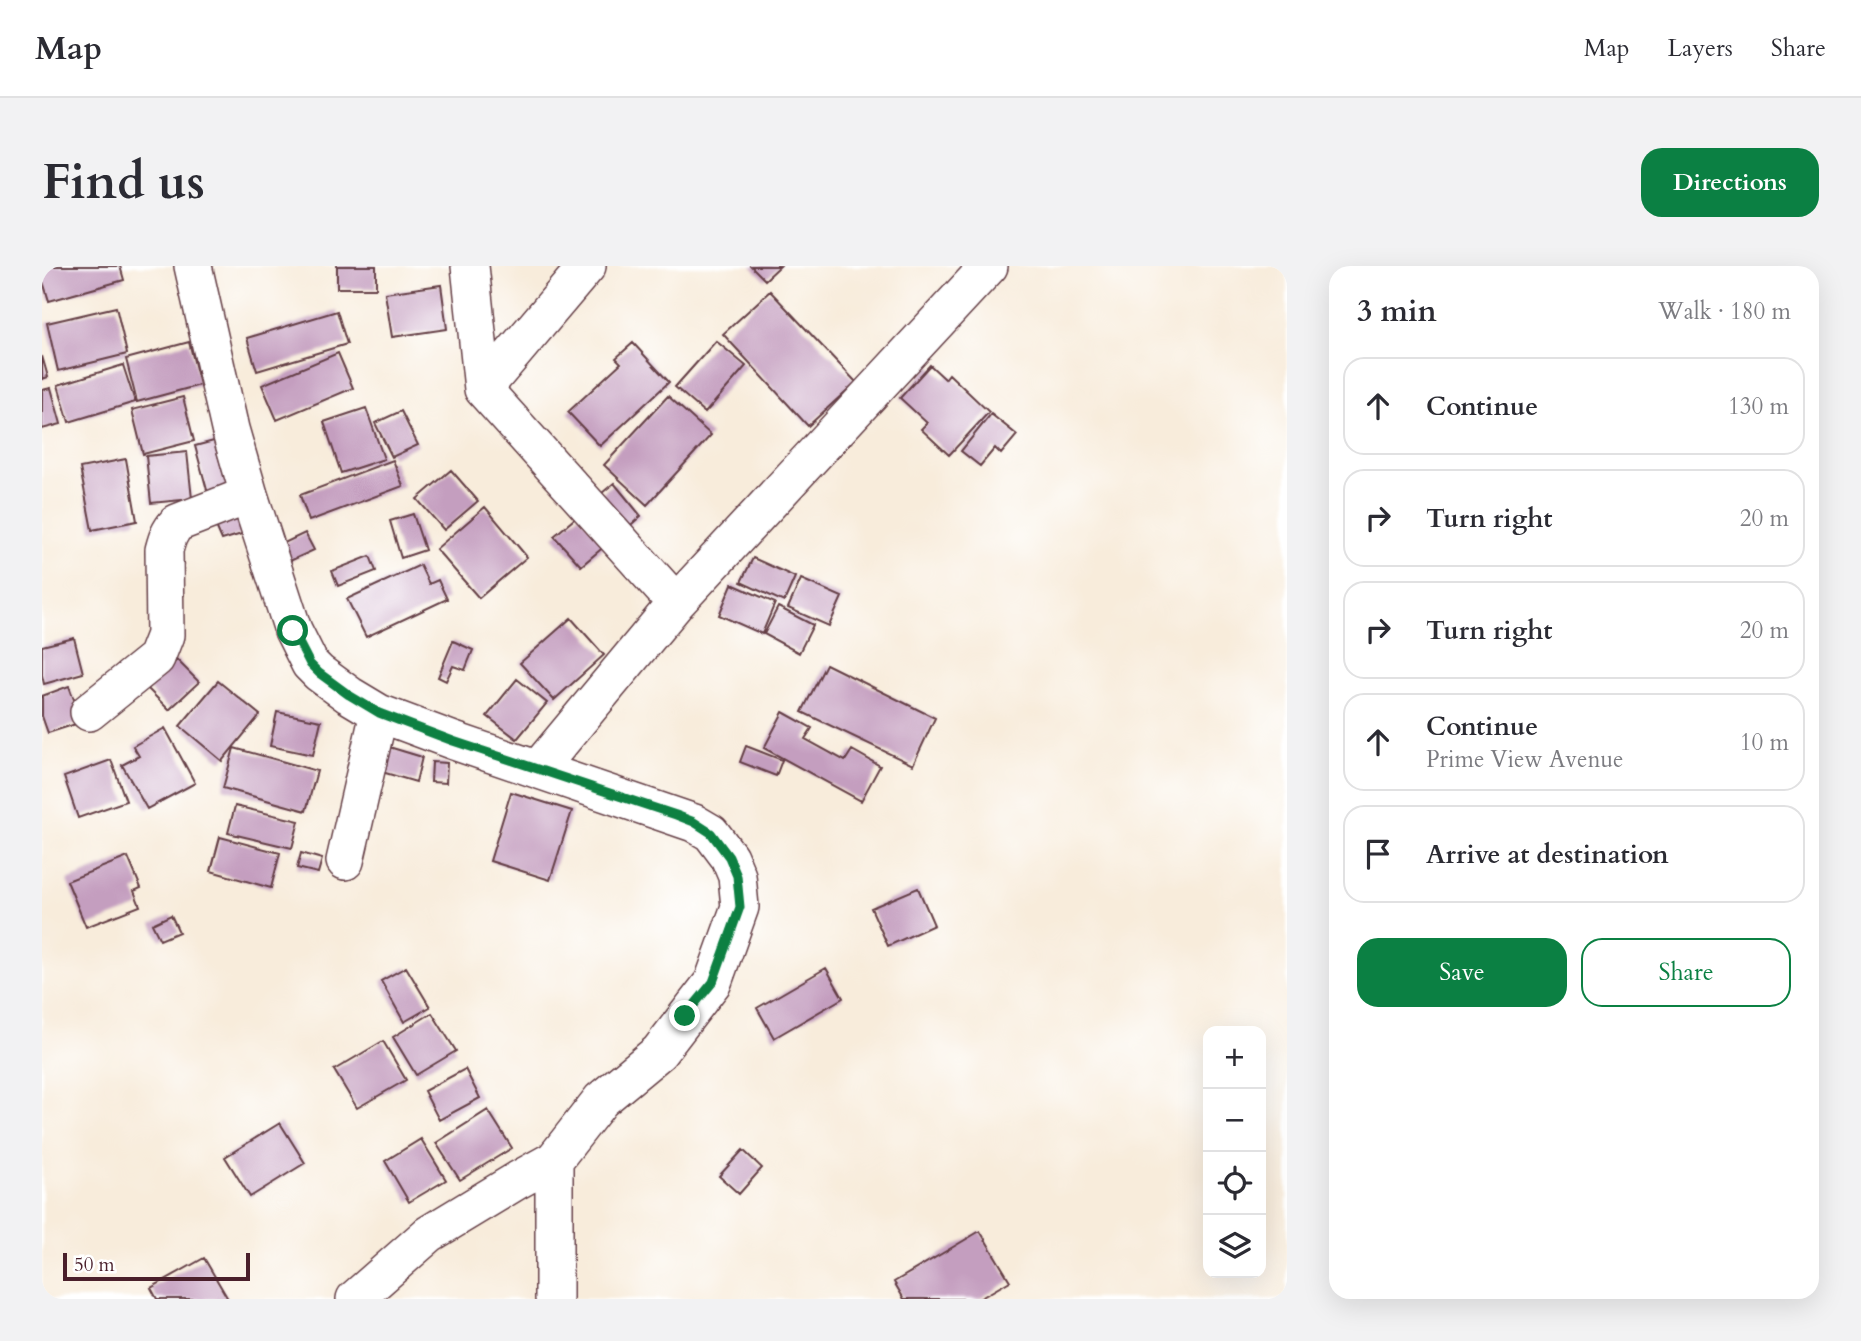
<!DOCTYPE html>
<meta charset="utf-8">
<style>
:root{--surface:#fff;--page:#f2f2f3;--text:#2b2b33;--muted:#7c7c81;--line:#e1e1e2;--accent:#0b8043}
body{margin:0;font-family:Cardo,serif;background:var(--page);color:var(--text)}
.controls{position:absolute;right:21px;bottom:21px;display:grid;overflow:hidden;border-radius:14px;box-shadow:0 7px 28px #0002}
.controls button{width:63px;height:63px;display:grid;place-items:center;padding:0;border:0;border-bottom:2px solid var(--line);background:var(--surface);color:var(--text);font:35px sans-serif}
.scale{position:absolute;left:21px;bottom:18px;width:187px;box-sizing:border-box;padding-left:7px;border:4px solid #4a1f2b;border-top:0;font-size:19px;line-height:24px;white-space:nowrap;color:#4a1f2b;-webkit-text-stroke:5px #fff;paint-order:stroke}
.stop{position:absolute;width:21px;height:21px;margin:-16px;border:5px solid #0b8043;border-radius:50%;background:#fff}
.stop.end{background:#0b8043;border-color:#fff;box-shadow:0 2px 7px #0008}
.list{margin:0;padding:0;list-style:none}
h2{display:flex;justify-content:space-between;align-items:center;height:91px;margin:0;padding:0 28px;font-size:30px}
h2 small{font-size:23px;font-weight:400;color:var(--muted)}
.list li{display:grid;grid-template-columns:46px 1fr auto;gap:21px;align-items:center;box-sizing:border-box;height:98px;margin:0 14px 14px;padding:0 14px;border:2px solid var(--line);border-radius:21px}
.list b{display:block;font-size:26px;white-space:nowrap}
.list p{margin:0;font-size:23px;white-space:nowrap;color:var(--muted)}
.list em{font-size:23px;font-style:normal;color:var(--muted)}
.actions{display:flex;gap:14px;padding:21px 28px}
.actions a{flex:1;padding:16px 0;border:2px solid var(--accent);border-radius:21px;text-align:center;font-size:24px;color:var(--accent)}
.actions .main{background:var(--accent);color:#fff}
.icon{flex:none;width:38px;height:38px;fill:none;stroke:currentColor;stroke-width:2;stroke-linecap:round;stroke-linejoin:round}
.map{position:relative;flex:none;width:1245px;height:1033px;overflow:hidden;border-radius:21px}
header{display:flex;align-items:center;gap:42px;box-sizing:border-box;height:98px;padding:0 35px;background:var(--surface);border-bottom:2px solid var(--line)}
header strong{font-size:33px}
nav{display:flex;gap:38px;margin-inline-start:auto;font-size:24px}
.intro{display:flex;align-items:center;justify-content:space-between;box-sizing:border-box;height:168px;padding:0 42px}
h1{margin:0;font-size:49px}
.button{padding:18px 32px;border-radius:21px;background:var(--accent);color:#fff;font-size:24px;font-weight:700}
main{display:flex;gap:42px;padding:0 42px}
aside{flex:1;background:var(--surface);border-radius:21px;box-shadow:0 7px 28px #0002}
.map>svg:first-child{display:block}
.building{fill:#c49ebf}
.lines{fill:none;stroke-linecap:round;stroke-linejoin:round}
.minor-casing{stroke:#643e45;stroke-width:40}
.minor{stroke:#fff;stroke-width:37}
.route{stroke:#0b8043;stroke-width:9}
</style>
<header>
<strong>Map</strong>
<nav><a>Map</a><a>Layers</a><a>Share</a></nav>
</header>
<div class="intro"><h1>Find us</h1><a class="button">Directions</a></div>
<main>
<div class="map">
<svg width="1245" height="1033" viewBox="0 0 1245 1033">
<rect width="100%" height="100%" fill="#fff"/>
<filter id="ink" filterUnits="userSpaceOnUse"><feTurbulence type="fractalNoise" baseFrequency=".0143" numOctaves="2"/><feDisplacementMap in="SourceGraphic" scale="14" xChannelSelector="R" yChannelSelector="G"/><feConvolveMatrix kernelMatrix="1 2 1 2 8 2 1 2 1" color-interpolation-filters="sRGB"/></filter>
<filter id="wash" filterUnits="userSpaceOnUse"><feTurbulence type="fractalNoise" baseFrequency=".00686" numOctaves="4" result="noise"/><feDisplacementMap in="SourceGraphic" scale="28" xChannelSelector="R" yChannelSelector="G"/><feGaussianBlur stdDeviation="1.57" result="paint"/><feColorMatrix in="noise" values="0 0 0 0 0 0 0 0 0 0 0 0 0 0 0 0 0 1.4 0 .05"/><feComposite in="paint" operator="in"/></filter>
<g filter="url(#wash)">
<rect width="100%" height="100%" fill="#f8ecdb"/>
<g id="blocks">
<!-- building -->
<path class="building" d="M0,0H78L82,14L7,35L0,12Z
M295,0H334V22H295Z
M709,0H738L723,14Z
M399,19L405,63L350,71L343,27Z
M728,25L814,116L766,160L681,68Z
M74,41L85,88L16,105L5,57Z
M295,45L305,78L215,105L205,72Z
M674,75L704,100L663,147L633,121Z
M147,76L158,119L95,136L84,93Z
M591,77L627,116L558,180L526,146L579,97L574,92Z
M296,87L311,122L235,154L220,119Z
M0,90L6,111L0,113Z
M81,99L93,136L27,156L16,119Z
M888,99L903,113L907,108L947,146L907,189L879,163L885,157L858,132Z
M9,122L19,158L0,163V124Z
M626,130L669,169L605,239L562,199Z
M141,131L152,175L101,188L90,144Z
M324,142L342,193L299,207L282,156Z
M359,145L376,179L350,191L333,157Z
M949,148L975,169L959,188L953,182L938,200L919,185Z
M172,175L188,230L168,235L153,180Z
M145,186L150,233L109,237L104,190Z
M84,193L95,255L50,264L38,202Z
M351,194L361,220L267,255L258,229Z
M409,204L436,235L402,264L375,233Z
M572,217L599,250L582,265L554,232Z
M443,241L485,291L437,332L394,283Z
M371,248L383,284L359,292L348,255Z
M537,249L564,279L539,300L512,270Z
M197,252L203,267L180,274L174,260Z
M263,267L272,284L248,295L240,278Z
M328,290L334,305L296,320L290,305Z
M711,292L753,311L742,336L699,316Z
M378,299L387,318L396,314L405,333L324,371L305,333Z
M759,313L800,331L787,360L746,342Z
M690,318L733,337L720,368L677,349Z
M736,341L771,359L757,387L722,368Z
M529,352L562,389L512,434L478,397Z
M32,372L41,407L2,418L0,409V380Z
M411,375L431,384L423,404L411,400L404,415L396,411Z
M135,394L157,416L127,444L106,423Z
M784,398L893,452L871,499L760,446Z
M475,413L505,437L475,473L445,450Z
M176,415L218,449L180,495L138,460Z
M27,420L40,456L6,467L0,450V430Z
M235,446L279,455L271,489L228,480Z
M741,446L770,462L763,473L803,495L810,484L838,500L819,535L722,482Z
M123,462L153,517L105,543L80,499L97,490L91,480Z
M704,480L740,494L734,510L698,496Z
M347,481L380,491L374,516L340,506Z
M192,482L275,505L264,545L181,522Z
M69,494L84,535L36,552L22,511Z
M390,496L405,497L404,517L389,516Z
M469,526L530,545L508,614L448,595Z
M193,540L257,555L250,582L186,567Z
M178,571L238,587L229,622L169,605Z
M259,587L280,593L276,607L255,602Z
M86,591L99,622L92,625L98,640L44,661L25,615Z
M876,622L892,659L846,680L829,642Z
M129,649L137,666L118,674L110,658Z
M364,701L388,741L362,756L339,715Z
M784,702L801,732L732,772L715,742Z
M390,747L414,785L374,809L351,771Z
M341,775L364,814L315,842L292,804Z
M423,803L438,832L397,854L382,825Z
M446,844L470,882L418,914L394,877Z
M238,857L263,897L208,931L183,891Z
M379,873L404,914L367,936L343,895Z
M701,884L720,902L697,928L677,910Z
M938,965L968,1015L937,1033H862L852,1016Z
M162,992L186,1033H115L109,1022Z"/>
</g>
</g>
<g filter="url(#ink)">
<use href="#blocks" fill-opacity="0" stroke="#643e45" stroke-width="2"/>
<g class="lines">
<defs>
<path id="minor" d="M151,0L188,163L207,229L251,364L268,398L277,407L307,429L337,447L412,475L652,557L669,567L687,591L695,610L698,641L671,716L617,786L559,834L512,894V1033
M428,0L441,123L634,337
M441,123L545,0
M47,446L114,392L123,369L122,284C125,273 127,266 135,257L207,229
M496,503L634,337L947,0
M303,595L337,447
M313,1033L387,968L476,914L512,894"/>
</defs>
<!-- minor casing -->
<use href="#minor" class="minor-casing"/>
<!-- minor -->
<use href="#minor" class="minor"/>
</g>
</g>
<g class="lines" filter="url(#ink)">
<!-- route -->
<path class="route" d="M251,365L268,398L277,407L307,429L337,447L411,475L634,549L652,556L669,567L687,591L695,610L698,641L671,716L643,750"/>
</g>
</svg>
<div class="controls">
<button>+</button>
<button>−</button>
<button><svg class="icon" aria-label="locate" viewBox="0 0 24 24"><circle cx="12" cy="12" r="6"/><path d="M12 2v4M12 18v4M2 12h4M18 12h4"/></svg></button>
<button><svg class="icon" aria-label="layers" viewBox="0 0 24 24"><path d="M12 4l9 5-9 5-9-5zM3 14l9 5 9-5"/></svg></button>
</div>
<div class="scale">50 m</div>
<div class="stop" style="left:251px;top:365px"></div>
<div class="stop end" style="left:643px;top:750px"></div>
</div>
<aside>
<h2>3 min<small>Walk · 180 m</small></h2>
<ul class="list">
<li><svg class="icon" aria-label="ahead" viewBox="0 0 24 24"><path d="M12 20V5M6 11l6-6 6 6"/></svg><div><b>Continue</b></div><em>130 m</em></li>
<li><svg class="icon" aria-label="right" viewBox="0 0 24 24"><path d="M7 20v-9h11M14 6l5 5-5 5"/></svg><div><b>Turn right</b></div><em>20 m</em></li>
<li><svg class="icon" aria-label="right" viewBox="0 0 24 24"><path d="M7 20v-9h11M14 6l5 5-5 5"/></svg><div><b>Turn right</b></div><em>20 m</em></li>
<li><svg class="icon" aria-label="ahead" viewBox="0 0 24 24"><path d="M12 20V5M6 11l6-6 6 6"/></svg><div><b>Continue</b><p>Prime View Avenue</p></div><em>10 m</em></li>
<li><svg class="icon" aria-label="arrive" viewBox="0 0 24 24"><path d="M6 21V4h12l-3 4 3 4H6"/></svg><div><b>Arrive at destination</b></div></li>
</ul>
<div class="actions"><a class="main">Save</a><a>Share</a></div>
</aside>
</main>
